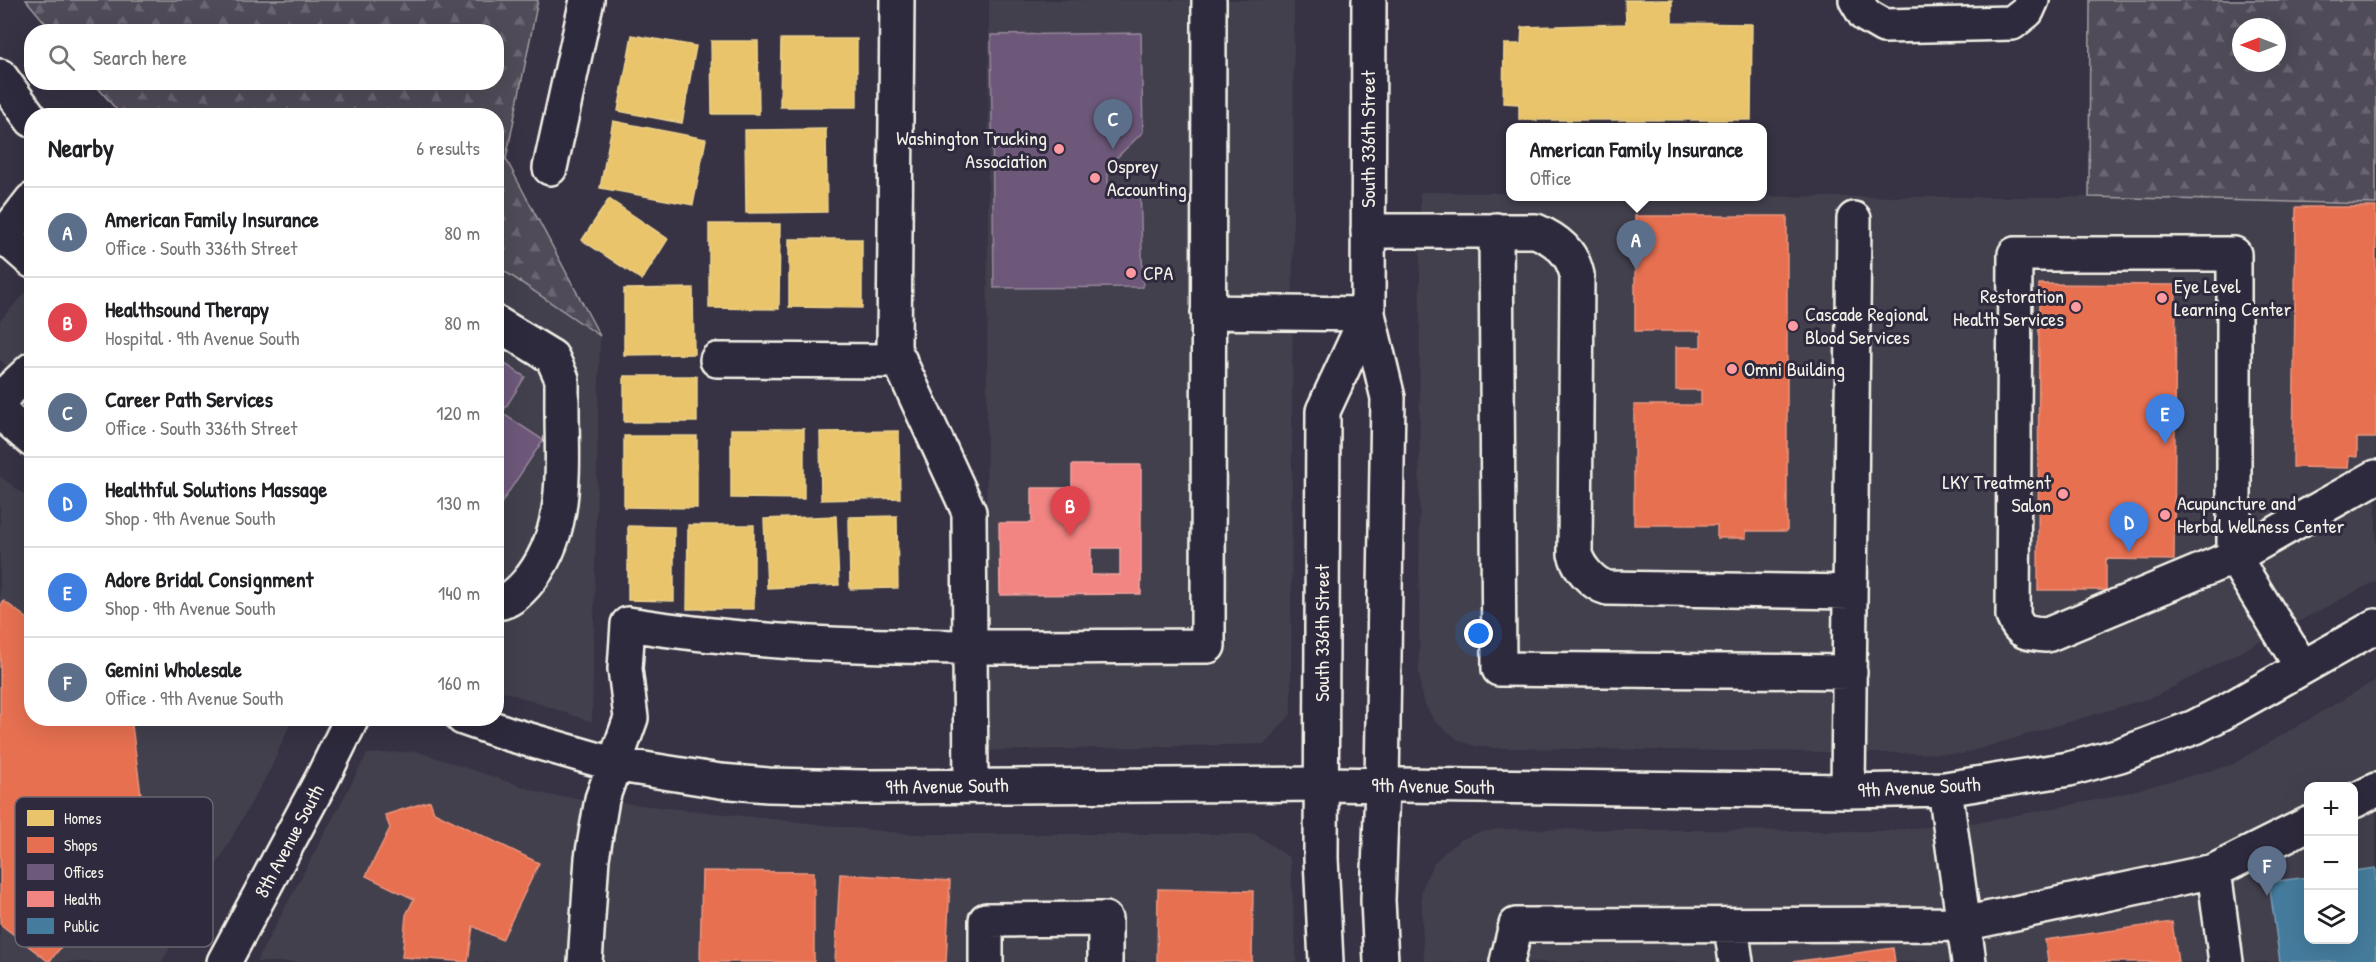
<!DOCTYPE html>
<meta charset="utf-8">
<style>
:root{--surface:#fff;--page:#f6f6f6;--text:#202124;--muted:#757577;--line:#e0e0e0;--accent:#84575d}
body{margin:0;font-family:"Patrick Hand",sans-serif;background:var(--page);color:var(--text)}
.controls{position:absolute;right:18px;bottom:18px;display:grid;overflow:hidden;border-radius:12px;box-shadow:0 6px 24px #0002}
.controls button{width:54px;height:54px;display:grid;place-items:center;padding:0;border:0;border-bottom:2px solid var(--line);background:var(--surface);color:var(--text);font:30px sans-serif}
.compass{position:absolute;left:2232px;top:18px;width:54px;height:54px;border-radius:50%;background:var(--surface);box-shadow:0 6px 24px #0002;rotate:270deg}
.you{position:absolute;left:1479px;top:634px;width:21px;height:21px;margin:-15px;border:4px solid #fff;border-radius:50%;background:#1a73e8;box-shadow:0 0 0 9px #1a73e833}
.badge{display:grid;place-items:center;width:39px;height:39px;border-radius:50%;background:var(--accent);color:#fff;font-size:20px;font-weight:700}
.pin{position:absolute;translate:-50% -50px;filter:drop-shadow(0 2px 3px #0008)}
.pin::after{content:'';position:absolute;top:32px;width:21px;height:18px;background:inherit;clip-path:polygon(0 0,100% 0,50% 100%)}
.popup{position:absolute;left:1506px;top:123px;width:261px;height:78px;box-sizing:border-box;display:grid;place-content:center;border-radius:12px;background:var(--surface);filter:drop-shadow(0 2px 4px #0005);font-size:20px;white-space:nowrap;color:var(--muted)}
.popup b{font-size:22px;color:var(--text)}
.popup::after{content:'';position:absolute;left:50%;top:100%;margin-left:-12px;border:12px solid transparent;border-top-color:var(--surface)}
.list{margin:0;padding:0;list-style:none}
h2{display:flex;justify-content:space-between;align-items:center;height:78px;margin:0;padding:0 24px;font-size:26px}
h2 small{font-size:20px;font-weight:400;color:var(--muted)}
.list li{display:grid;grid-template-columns:39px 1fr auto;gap:18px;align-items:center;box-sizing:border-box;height:90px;padding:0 24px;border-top:2px solid var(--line)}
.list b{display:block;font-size:22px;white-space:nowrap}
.list p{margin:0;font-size:20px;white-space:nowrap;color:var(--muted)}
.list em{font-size:20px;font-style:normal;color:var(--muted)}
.icon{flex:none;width:33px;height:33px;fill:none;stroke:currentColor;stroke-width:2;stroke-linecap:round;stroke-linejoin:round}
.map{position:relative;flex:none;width:2376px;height:962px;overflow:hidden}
.search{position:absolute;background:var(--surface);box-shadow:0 6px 24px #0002;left:24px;top:24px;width:480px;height:66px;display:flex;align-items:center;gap:15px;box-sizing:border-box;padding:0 21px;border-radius:24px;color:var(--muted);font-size:22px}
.panel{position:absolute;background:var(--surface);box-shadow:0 6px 24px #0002;left:24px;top:108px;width:480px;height:618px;border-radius:24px}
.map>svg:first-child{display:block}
.built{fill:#433f4e;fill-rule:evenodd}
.forest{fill:url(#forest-firs);stroke:#a29ea0;stroke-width:1.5;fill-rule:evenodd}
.homes{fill:#e9c46a;stroke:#ecd290;stroke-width:1.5}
.shops{fill:#e76f51;stroke:#eb967e;stroke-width:1.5}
.offices{fill:#6d597a;stroke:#96879b;stroke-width:1.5}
.health{fill:#f28482;stroke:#f3a5a1;stroke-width:1.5;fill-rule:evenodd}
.public{fill:#457b9d;stroke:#7a9eb4;stroke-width:1.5}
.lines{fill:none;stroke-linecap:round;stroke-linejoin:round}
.minor-casing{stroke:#f4f1e8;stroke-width:38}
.major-casing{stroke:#f4f1e8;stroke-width:38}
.minor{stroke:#2f2a3d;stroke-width:33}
.major{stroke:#2f2a3d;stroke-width:33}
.poi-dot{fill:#ff9aa2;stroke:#2f2a3d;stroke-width:2}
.labels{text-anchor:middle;stroke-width:6;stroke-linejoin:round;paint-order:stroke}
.poi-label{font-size:20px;fill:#f4f1e8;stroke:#2f2a3d;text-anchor:start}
.street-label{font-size:20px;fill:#f4f1e8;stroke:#2f2a3d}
.key{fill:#2f2a3d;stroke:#6a6670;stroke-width:1.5}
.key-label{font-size:16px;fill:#f4f1e8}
</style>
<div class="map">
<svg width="2376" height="962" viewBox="0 0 2376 962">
<defs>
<pattern id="forest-firs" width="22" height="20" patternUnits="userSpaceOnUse" patternTransform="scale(1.5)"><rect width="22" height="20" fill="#504b59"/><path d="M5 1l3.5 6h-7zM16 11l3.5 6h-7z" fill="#6a6571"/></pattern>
</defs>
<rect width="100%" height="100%" fill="#373244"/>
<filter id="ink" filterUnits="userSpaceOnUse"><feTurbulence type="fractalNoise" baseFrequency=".0167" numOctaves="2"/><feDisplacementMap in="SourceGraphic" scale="12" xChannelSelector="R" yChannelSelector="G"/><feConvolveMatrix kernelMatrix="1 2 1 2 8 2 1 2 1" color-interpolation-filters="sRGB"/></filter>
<g filter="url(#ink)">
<!-- built -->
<path class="built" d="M989,0H1294L1291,714L1265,744L985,751Z
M1420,192L1510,193V196L2089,197L2376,204V581L2156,696L1962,754L1495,748L1475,746L1460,741L1435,722L1426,707L1421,692L1419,672Z
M496,266L600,336L592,722L497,689Z
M31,287V387L0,360V320Z
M0,476L31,500L32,718H289L291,722L272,766L162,962H0Z
M2376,680V962H1424L1421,893L1425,880L1434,863L1446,851L1460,840L1477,833L1499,829L1880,831L1980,822L2106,798L2231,765ZM2308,786H2354V940H2308Z
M416,751L548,795L910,834H1255L1290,858L1297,962H256L367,754Z"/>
<!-- forest -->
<path class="forest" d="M26,0H538L506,159L600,336L497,266L496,116L121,115L94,83L496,82V32L52,31Z
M2090,0H2376V204L2089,197ZM2241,27H2277V63H2241Z"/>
<!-- homes -->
<path class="homes" d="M1625,0H1672V23L1752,24L1751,120H1519V104L1503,103L1504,44H1521L1522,27L1626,24Z
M632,35L696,46L682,123L618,111Z
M781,39H857V107H780Z
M711,41H758L759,114H712Z
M613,121L706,139L693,205L600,188Z
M826,129L827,212L746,213L745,130Z
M609,199L668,239L642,280L582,240Z
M709,224H780L779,309L709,308Z
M789,239H862V308L789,307Z
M693,288L694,354L624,355V289Z
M624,376H697V422H624Z
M731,429H804V499L731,498Z
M899,431L900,498L821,500L820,432Z
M624,436H697V508L624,507Z
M836,516L839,585L767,588L764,519Z
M897,516L898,588L850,589L849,517Z
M688,525H754V609H687Z
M628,526L674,527V601L628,600Z"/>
<!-- shops -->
<path class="shops" d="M2296,207H2376V438H2357V457L2349,456L2348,468L2293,467Z
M1635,216H1787V531H1746V538H1717V525H1634V405H1701V390H1676V347H1701V331H1635Z
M2039,284L2176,285L2174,560L2106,559V590H2038Z
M4,601L32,622V718H131L147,841L49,962L0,924V606Z
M430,801L434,812L539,863L502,940L473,926L468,962L402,957L406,915L414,899L366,876L390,828L385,815Z
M702,871L814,872V962H700Z
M840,874L950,881L946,962H835Z
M1158,889L1253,891L1252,962H1157Z
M2172,922L2178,962H2048L2045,940Z
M1893,948L1895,962H1792Z"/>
<!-- offices -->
<path class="offices" d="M1141,33L1143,132L1108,166V186H1140L1143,287L994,288L991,35Z
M496,358L525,377L502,413L543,440L496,511Z"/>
<!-- health -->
<path class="health" d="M1072,465H1141V594L1000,595L999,523H1032V488H1072ZM1091,548H1120V575H1091Z"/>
<!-- public -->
<path class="public" d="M2376,868V962H2280L2269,882L2308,877V940H2354V871Z"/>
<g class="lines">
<defs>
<path id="minor" d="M897,0L894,349L969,512L971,786
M1856,0L1865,15L1884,26L2012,23L2027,11L2032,0
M0,76L32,120
M550,168L587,0
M1496,230L1499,669L1850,672
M1368,231H1536C1557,240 1572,252 1577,275L1575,554C1579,568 1593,584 1607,588L1850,592
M0,233L32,261
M4,236L32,200
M2015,254H2234V557L2047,635C2029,634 2020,634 2013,616Z
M1208,312L1368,314
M496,323L552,357L562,379V395C561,460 572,532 526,584C518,593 509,602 496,603
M717,360L900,361
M0,399L32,369
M0,412L32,440
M2302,667L2234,557L2376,477
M463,718L509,734L613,764L720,781L768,785L864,787L1322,784L1848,791L1945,789L2069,769L2120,755L2195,727L2224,712L2376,626
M1945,789L1969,962
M1848,791L1854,219
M2354,801L2376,790
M2214,871L2226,962
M1731,926L1736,962
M224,962L322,779L352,718
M585,962L592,858L602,799L631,718L625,669L628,624C820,655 1015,646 1208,646L1209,0
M986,962V920L1105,919V962
M1507,962L1516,925L1963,924L2214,871L2308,824"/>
<path id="major" d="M1369,0L1368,314L1388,398L1382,786L1378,900L1381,962
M1326,962L1321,858L1323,411L1368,314"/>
</defs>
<!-- minor casing -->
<use href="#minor" class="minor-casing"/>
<!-- major casing -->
<use href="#major" class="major-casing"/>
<!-- minor -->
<use href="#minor" class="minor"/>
<!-- major -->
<use href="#major" class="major"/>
</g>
</g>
<!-- markers -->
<g class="poi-dot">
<circle cx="1059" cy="149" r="6"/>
<circle cx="1095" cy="178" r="6"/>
<circle cx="1131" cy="273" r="6"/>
<circle cx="2162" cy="298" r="6"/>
<circle cx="2076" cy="307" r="6"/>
<circle cx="1793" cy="326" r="6"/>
<circle cx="1732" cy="369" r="6"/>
<circle cx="2063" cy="494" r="6"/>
<circle cx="2165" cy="515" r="6"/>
</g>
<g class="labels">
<!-- poi labels -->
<g class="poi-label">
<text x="1047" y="145" text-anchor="end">Washington Trucking<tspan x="1047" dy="23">Association</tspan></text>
<text x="1107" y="173">Osprey<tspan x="1107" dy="23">Accounting</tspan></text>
<text x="1143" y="280">CPA</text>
<text x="2174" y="293">Eye Level<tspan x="2174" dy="23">Learning Center</tspan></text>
<text x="2064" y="303" text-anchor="end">Restoration<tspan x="2064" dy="23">Health Services</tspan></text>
<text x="1805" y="321">Cascade Regional<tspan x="1805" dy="23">Blood Services</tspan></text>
<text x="1744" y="376">Omni Building</text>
<text x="2051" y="489" text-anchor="end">LKY Treatment<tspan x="2051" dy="23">Salon</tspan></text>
<text x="2177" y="510">Acupuncture and<tspan x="2177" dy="23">Herbal Wellness Center</tspan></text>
</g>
<!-- street labels -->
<g class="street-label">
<text transform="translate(1368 139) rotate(-90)" y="7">South 336th Street</text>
<text transform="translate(1322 633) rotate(-90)" y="7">South 336th Street</text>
<text transform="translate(947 786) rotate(-1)" y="7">9th Avenue South</text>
<text transform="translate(1433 786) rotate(1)" y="7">9th Avenue South</text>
<text transform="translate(1919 787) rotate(-3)" y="7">9th Avenue South</text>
<text transform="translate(289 841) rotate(-62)" y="7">8th Avenue South</text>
</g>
</g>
<!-- legend -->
<rect x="15" y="797" width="198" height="150" rx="9" class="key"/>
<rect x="27" y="810" width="27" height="16" fill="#e9c46a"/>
<rect x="27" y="837" width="27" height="16" fill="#e76f51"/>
<rect x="27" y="864" width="27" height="16" fill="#6d597a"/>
<rect x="27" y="891" width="27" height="16" fill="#f28482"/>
<rect x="27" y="918" width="27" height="16" fill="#457b9d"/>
<g class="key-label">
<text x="64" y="824">Homes</text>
<text x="64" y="851">Shops</text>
<text x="64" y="878">Offices</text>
<text x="64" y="905">Health</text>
<text x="64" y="932">Public</text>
</g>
</svg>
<div class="controls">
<button>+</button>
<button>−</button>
<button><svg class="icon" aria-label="layers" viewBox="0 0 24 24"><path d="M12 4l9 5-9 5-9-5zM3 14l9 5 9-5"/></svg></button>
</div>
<svg class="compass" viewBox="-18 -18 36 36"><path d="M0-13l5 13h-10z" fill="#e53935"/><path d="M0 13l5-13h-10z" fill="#757577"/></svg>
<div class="you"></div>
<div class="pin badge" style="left:1636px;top:270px;background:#5c6f8a">A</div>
<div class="popup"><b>American Family Insurance</b>Office</div>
<div class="pin badge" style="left:1070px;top:536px;background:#e0444e">B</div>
<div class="pin badge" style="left:1113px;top:149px;background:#5c6f8a">C</div>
<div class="pin badge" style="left:2129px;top:552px;background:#3f7fe0">D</div>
<div class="pin badge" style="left:2165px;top:444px;background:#3f7fe0">E</div>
<div class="pin badge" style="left:2267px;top:896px;background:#5c6f8a">F</div>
<div class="search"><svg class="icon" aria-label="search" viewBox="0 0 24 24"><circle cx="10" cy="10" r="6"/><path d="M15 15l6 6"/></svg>Search here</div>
<section class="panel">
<h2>Nearby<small>6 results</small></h2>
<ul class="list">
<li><span class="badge" style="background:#5c6f8a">A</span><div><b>American Family Insurance</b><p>Office · South 336th Street</p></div><em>80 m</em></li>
<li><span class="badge" style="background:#e0444e">B</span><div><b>Healthsound Therapy</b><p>Hospital · 9th Avenue South</p></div><em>80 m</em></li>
<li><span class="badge" style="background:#5c6f8a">C</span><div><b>Career Path Services</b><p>Office · South 336th Street</p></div><em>120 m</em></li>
<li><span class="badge" style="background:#3f7fe0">D</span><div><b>Healthful Solutions Massage</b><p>Shop · 9th Avenue South</p></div><em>130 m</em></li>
<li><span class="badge" style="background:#3f7fe0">E</span><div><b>Adore Bridal Consignment</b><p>Shop · 9th Avenue South</p></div><em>140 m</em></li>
<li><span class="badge" style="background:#5c6f8a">F</span><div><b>Gemini Wholesale</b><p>Office · 9th Avenue South</p></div><em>160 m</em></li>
</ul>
</section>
</div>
